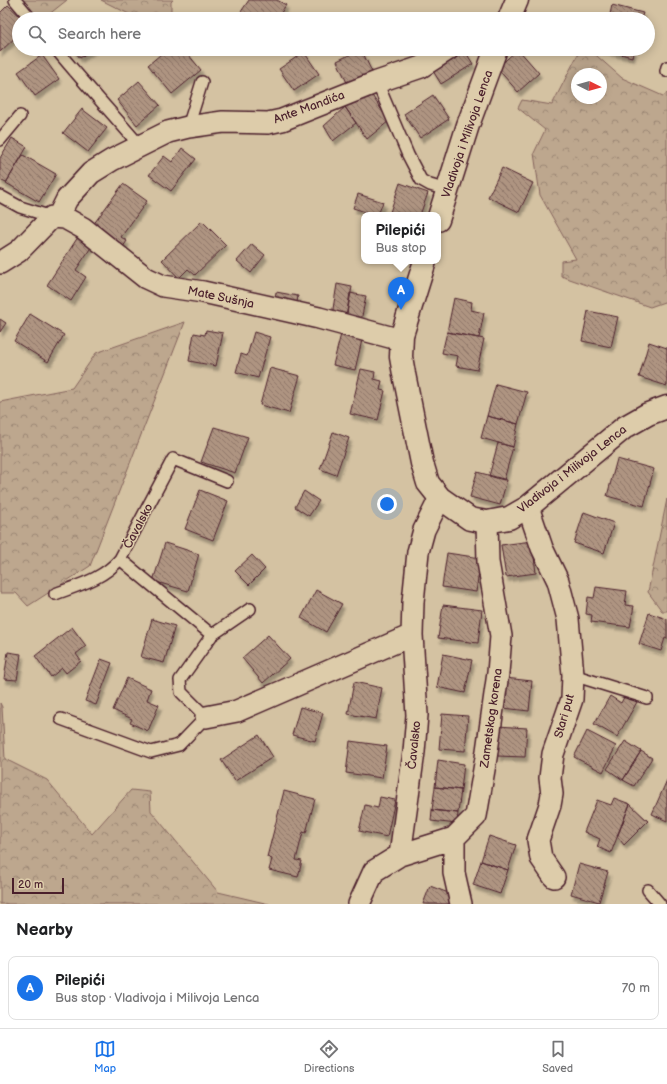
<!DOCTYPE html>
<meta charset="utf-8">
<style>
:root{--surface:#fff;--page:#f2f2f2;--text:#202124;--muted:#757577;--line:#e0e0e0;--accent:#1a73e8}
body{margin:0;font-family:"Balsamiq Sans",sans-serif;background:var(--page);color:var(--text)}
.compass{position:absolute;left:571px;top:68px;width:36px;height:36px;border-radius:50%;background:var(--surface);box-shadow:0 2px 10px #0003;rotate:95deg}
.scale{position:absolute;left:12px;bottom:10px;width:52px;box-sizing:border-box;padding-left:4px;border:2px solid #4a1f2b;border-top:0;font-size:11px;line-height:14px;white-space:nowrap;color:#4a1f2b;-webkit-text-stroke:3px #dca;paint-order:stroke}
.you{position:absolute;left:387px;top:504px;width:14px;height:14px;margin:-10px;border:3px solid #fff;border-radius:50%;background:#1a73e8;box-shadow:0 0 0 6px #1a73e833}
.badge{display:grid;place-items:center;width:26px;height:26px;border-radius:50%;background:var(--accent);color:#fff;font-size:13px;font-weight:700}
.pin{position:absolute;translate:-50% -33px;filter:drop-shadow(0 1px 2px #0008)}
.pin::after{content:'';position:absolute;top:21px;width:14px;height:12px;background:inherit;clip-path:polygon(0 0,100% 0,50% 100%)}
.popup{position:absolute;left:361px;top:212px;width:80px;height:52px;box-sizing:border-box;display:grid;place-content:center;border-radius:8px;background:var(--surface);filter:drop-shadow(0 1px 3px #0005);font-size:13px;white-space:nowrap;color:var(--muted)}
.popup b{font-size:15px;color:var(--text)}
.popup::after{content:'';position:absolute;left:50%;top:100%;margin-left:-8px;border:8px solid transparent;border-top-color:var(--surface)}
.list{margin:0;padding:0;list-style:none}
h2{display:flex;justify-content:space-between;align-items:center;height:52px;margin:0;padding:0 16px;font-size:17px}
h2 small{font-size:13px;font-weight:400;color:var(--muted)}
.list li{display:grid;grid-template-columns:26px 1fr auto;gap:12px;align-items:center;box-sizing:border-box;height:64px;margin:0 8px 8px;padding:0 8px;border:1px solid var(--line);border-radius:8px}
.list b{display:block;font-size:15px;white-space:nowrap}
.list p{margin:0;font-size:13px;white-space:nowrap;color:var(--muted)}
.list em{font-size:13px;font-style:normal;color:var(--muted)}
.icon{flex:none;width:22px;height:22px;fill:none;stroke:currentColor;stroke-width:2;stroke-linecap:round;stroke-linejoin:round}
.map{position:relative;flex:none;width:667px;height:904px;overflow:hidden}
.search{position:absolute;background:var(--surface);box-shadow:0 2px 10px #0003;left:12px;right:12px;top:12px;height:44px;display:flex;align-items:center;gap:10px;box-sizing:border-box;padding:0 14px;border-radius:22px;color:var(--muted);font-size:15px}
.sheet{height:124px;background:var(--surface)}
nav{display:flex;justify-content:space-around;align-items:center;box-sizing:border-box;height:56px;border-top:1px solid var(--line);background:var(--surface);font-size:11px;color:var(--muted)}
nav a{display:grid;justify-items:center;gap:2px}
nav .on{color:var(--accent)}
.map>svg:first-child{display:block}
.forest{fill:url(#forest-crowns);stroke:#84635c;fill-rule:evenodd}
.building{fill:url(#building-back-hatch);stroke:#4a1f2b;filter:url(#shadow)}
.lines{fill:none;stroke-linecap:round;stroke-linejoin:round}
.service-casing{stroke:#4a1f2b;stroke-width:14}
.minor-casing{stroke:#4a1f2b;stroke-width:24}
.tertiary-casing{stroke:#4a1f2b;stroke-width:25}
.service{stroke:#dca;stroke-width:11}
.minor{stroke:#dca;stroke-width:21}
.tertiary{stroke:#dca;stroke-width:22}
.labels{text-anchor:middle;stroke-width:3;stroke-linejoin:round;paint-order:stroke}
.street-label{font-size:12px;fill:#4a1f2b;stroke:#dca}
</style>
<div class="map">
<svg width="667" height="904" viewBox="0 0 667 904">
<defs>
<pattern id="forest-crowns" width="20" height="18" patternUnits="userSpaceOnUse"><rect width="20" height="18" fill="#bda78e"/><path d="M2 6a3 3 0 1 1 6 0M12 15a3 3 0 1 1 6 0" fill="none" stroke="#9c8774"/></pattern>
<pattern id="building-back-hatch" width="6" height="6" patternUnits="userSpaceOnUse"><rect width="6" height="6" fill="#ae9481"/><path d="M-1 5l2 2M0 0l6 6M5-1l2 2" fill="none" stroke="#90786a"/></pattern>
<filter id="shadow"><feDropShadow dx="2.5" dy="4.5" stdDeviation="1" flood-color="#0004"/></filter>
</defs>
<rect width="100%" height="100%" fill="#d4c2a2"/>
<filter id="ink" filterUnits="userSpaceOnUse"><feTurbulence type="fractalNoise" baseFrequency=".025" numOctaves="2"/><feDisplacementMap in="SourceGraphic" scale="8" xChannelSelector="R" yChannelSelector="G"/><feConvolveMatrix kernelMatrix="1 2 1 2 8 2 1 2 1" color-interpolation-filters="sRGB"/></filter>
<g filter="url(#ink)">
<!-- forest -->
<path class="forest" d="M8,0H67L43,19H28L17,7Z
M101,0H173L171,2V19H139Z
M570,49H589L622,78L663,96L667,93V301L650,307L561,276V261L576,259L540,195L534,153L545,130L518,108L522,100L552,105L578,54ZM577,74H601V98H577Z
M185,322L90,566L28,606L16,593H0V402L72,388L96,353Z
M667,499V611H662L648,592Z
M0,703L2,707L5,759L47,780L92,834L131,790L150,792L151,811L218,892L269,904H0Z"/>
<!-- building -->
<path class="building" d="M249,0H277L286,5L277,19H236Z
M8,5L23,19H19V26L16,28L19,31V34L0,52V13Z
M612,5L643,13L641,19H609Z
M73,49H93L80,58Z
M167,49H184L201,70L172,94L148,65Z
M361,49L374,76L349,87L337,61Z
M458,49H464L473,64L441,84L430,66Z
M518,49L539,73L518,92L497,68Z
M601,49H634L632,57Z
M304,52L319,74L294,91L279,69Z
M42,55L59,79L35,96L18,72Z
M139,81L160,105L137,125L117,100Z
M369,91L389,121L367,139L345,107Z
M433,95L449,119L420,138L404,114Z
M345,107L356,123L333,141L324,126Z
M82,109L107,128L88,152L63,133Z
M12,138L27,147L6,183L0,180V158Z
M182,148L196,159L171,191L149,175L164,156L172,162Z
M23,155L56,174L39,202L6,183Z
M502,168L533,183L519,212L488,197Z
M400,183L428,193L420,215H389Z
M123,184L147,201L121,237L127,241L120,251L90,229Z
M358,194L383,202L378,215H375L353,208Z
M202,221L226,245L195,275L188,269L179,278L162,260Z
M78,237L92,246L76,270L86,277L71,301L47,285Z
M252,244L265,255L251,273L237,261Z
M337,284L352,287L346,318L332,315Z
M276,292L298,296L296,309L274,304Z
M350,293L366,296L361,321L346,318Z
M454,298L472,302L471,310L484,313L479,338L447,332Z
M588,311L618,317L611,347L582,341Z
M30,314L64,335L48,362L14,341Z
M0,319L6,323L0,332Z
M206,330L223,333L216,366L189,361L194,333L205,335Z
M254,332L270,337L258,378L236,372L241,354L247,356Z
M447,332L484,339L477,370L456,366L458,356L442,353Z
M341,334L362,340L355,370L333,365Z
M649,342L667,348V386L639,377Z
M270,368L300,376L289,413L260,405Z
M361,369L375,372L374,379L382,381L380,390L385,391L378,420L350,414Z
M496,384L527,392L518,424L487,416Z
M487,416L518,424L513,447L481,438Z
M214,427L248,437L235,473L201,462Z
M333,432L349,438L336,475L320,469Z
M498,443L513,447L504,480L489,476Z
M617,459L654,469L644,506L607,496Z
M477,472L507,480L500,505L470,497Z
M200,490L228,501L213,540L185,529Z
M304,491L319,501L309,516L295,507Z
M584,512L614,523L604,553L574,543Z
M532,541L536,573L506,577L501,545Z
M165,543L199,554L188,591L153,581Z
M447,553L481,558L476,592L442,587Z
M252,555L265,569L249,585L235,571Z
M596,587L627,591L625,605L634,606L630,627L591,622L592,615L586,614L588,597L594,598Z
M316,590L342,604L326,632L301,618Z
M443,605L482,610L478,643L438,638Z
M649,613L667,619V639L665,638L661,651L639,644Z
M152,619L175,626L164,663L141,657Z
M72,627L86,646L76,654L81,661L66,673L62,668L51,677L35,656Z
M268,635L290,659L263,683L242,658Z
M8,652L21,654L17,680L4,679Z
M443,654L472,660L465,693L437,687Z
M101,659L112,663L96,705L85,701Z
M127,678L151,689L147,700L159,705L148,731L130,723L132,719L113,710Z
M505,678L532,681L529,711L503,708Z
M354,682L382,688L376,719L348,714Z
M625,695L637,702L617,737L594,724L610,696L621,703Z
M300,707L323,713L315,741L292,735Z
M442,714L468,716L465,751L439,749Z
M498,726L527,728L525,757L497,756Z
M587,731L616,746L603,772L574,757Z
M259,735L273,757L235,781L221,760Z
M350,741L387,746L382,778L346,773Z
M625,741L641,751L623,780L607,769Z
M641,751L652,758L634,786L623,780Z
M438,760L464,764L461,790L435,787Z
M667,780V821L652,814Z
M435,787L461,790L458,813L432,810Z
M284,791L315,799L306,833L303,832L296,860L302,861L298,877L269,870L272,859L267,857Z
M380,797L395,800L387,837L359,831L365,805L378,808Z
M614,798L630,804L611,853L597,847L600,839L584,832L597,800L611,805Z
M630,804L648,821L624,845L617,836Z
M432,810L458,813L457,824L431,821Z
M489,836L516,845L508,870L481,861Z
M481,861L508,870L500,894L473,885Z
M579,864L608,872L599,902L571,894Z
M430,886L454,895L450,904H423Z"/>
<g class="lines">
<defs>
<path id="service" d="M15,0L31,19
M56,49C83,82 112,113 140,146
M666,71L667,67
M377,82L408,155L421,180L430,185L447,190
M188,127L202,82
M0,140L20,116
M0,196L20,207L52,217
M55,594C79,585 103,579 120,559
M212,635L250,609
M573,675L647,698
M61,719L151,752L179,745L206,717L181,692L180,680L212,635L120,559L173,459L227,481
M648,890L660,904"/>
<path id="minor" d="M58,217L67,199L91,173L112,160L168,132L188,127L223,122L268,123L282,120L377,82L421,67L449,49
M0,263L19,251L52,217L65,218L83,228L146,278L163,286L203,292L319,318L401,340
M528,507L542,548L558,581L568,619L573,675L572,699L553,754L550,778L552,794L550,805L538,840L541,858L554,877
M206,717L237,711L412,635
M400,855L454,838
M359,904L374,871L400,855L414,752L417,715L412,635L413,602L418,552L424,530L440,498
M461,904L454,873V838L476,816L486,758L498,673L501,636L488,562L487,522"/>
<path id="tertiary" d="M509,19L517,0
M438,220L468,125L496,49
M425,261L402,335L401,357L404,374L422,463L428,483L440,498L470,519L487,522L509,518L528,507L625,427L648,414L667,407"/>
</defs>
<!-- service casing -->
<use href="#service" class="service-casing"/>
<!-- minor casing -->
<use href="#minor" class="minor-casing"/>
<!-- tertiary casing -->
<use href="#tertiary" class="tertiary-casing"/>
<!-- service -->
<use href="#service" class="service"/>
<!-- minor -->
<use href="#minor" class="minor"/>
<!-- tertiary -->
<use href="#tertiary" class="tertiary"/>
</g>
</g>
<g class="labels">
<!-- street labels -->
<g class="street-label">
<text transform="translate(309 107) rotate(-20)" y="4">Ante Mandića</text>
<text transform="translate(467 134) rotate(-71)" y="4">Vladivoja i Milivoja Lenca</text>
<text transform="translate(221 297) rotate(12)" y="4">Mate Sušnja</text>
<text transform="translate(572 469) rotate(-38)" y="4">Vladivoja i Milivoja Lenca</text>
<text transform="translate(138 526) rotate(-62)" y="4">Čavalsko</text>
<text transform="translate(564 716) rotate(-74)" y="4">Stari put</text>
<text transform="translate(491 718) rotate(-82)" y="4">Zametskog korena</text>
<text transform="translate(414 745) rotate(-84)" y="4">Čavalsko</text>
</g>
</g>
</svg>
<svg class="compass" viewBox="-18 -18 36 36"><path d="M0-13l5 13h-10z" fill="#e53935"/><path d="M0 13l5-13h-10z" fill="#757577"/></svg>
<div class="scale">20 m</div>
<div class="you"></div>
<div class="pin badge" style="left:401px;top:310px">A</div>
<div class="popup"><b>Pilepići</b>Bus stop</div>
<div class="search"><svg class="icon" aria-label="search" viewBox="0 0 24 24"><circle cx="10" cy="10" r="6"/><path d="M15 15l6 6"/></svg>Search here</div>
</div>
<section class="sheet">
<h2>Nearby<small></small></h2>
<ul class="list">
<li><span class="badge">A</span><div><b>Pilepići</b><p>Bus stop · Vladivoja i Milivoja Lenca</p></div><em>70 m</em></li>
</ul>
</section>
<nav>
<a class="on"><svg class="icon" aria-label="map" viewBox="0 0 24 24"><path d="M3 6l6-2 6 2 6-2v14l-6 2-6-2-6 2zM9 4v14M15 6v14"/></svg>Map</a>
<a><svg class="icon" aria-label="directions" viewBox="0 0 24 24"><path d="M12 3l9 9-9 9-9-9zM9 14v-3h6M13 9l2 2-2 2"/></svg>Directions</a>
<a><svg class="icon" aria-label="saved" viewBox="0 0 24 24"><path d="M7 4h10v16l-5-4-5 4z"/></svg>Saved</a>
</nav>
